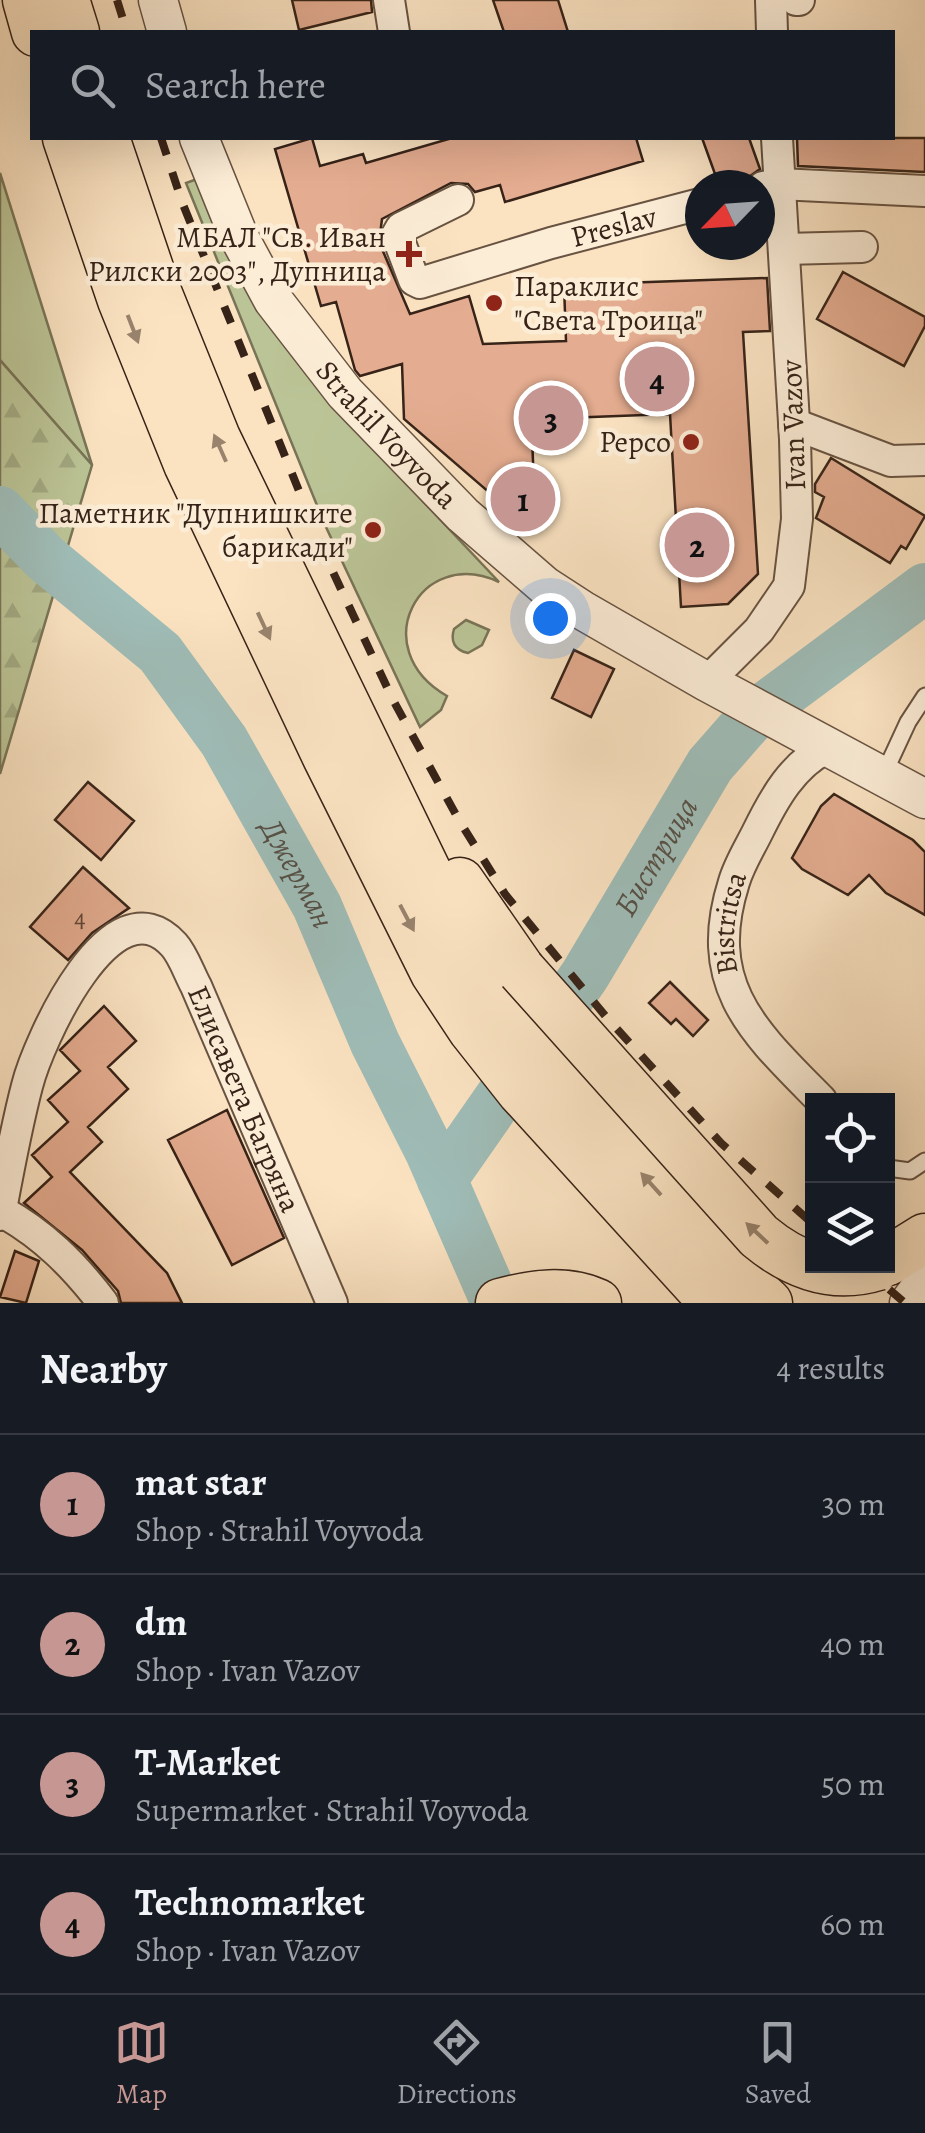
<!DOCTYPE html>
<meta charset="utf-8">
<style>
:root{--surface:#171b24;--page:#20242c;--text:#f1f3f6;--muted:#9ea1a6;--line:#363941;--accent:#c59692}
body{margin:0;font-family:Alegreya,serif;background:var(--page);color:var(--text)}
.controls{position:absolute;right:30px;bottom:30px;display:grid;overflow:hidden;border-radius:0px;box-shadow:0 10px 40px #0002}
.controls button{width:90px;height:90px;display:grid;place-items:center;padding:0;border:0;border-bottom:2px solid var(--line);background:var(--surface);color:var(--text);font:50px sans-serif}
.compass{position:absolute;left:685px;top:170px;width:90px;height:90px;border-radius:50%;background:var(--surface);box-shadow:0 10px 40px #0002;rotate:245deg}
.you{position:absolute;left:550px;top:618px;width:35px;height:35px;margin:-25px;border:8px solid #fff;border-radius:50%;background:#1a73e8;box-shadow:0 0 0 15px #1a73e833}
.badge{display:grid;place-items:center;width:65px;height:65px;border-radius:50%;background:var(--accent);color:#111;font-size:32px;font-weight:700}
.pin{position:absolute;translate:-50% -50%;border:5px solid #fff;box-shadow:0 2px 10px #0006}
.list{margin:0;padding:0;list-style:none}
h2{display:flex;justify-content:space-between;align-items:center;height:130px;margin:0;padding:0 40px;font-size:42px}
h2 small{font-size:32px;font-weight:400;color:var(--muted)}
.list li{display:grid;grid-template-columns:65px 1fr auto;gap:30px;align-items:center;box-sizing:border-box;height:140px;padding:0 40px;border-top:2px solid var(--line)}
.list b{display:block;font-size:38px;white-space:nowrap}
.list p{margin:0;font-size:32px;white-space:nowrap;color:var(--muted)}
.list em{font-size:32px;font-style:normal;color:var(--muted)}
.icon{flex:none;width:55px;height:55px;fill:none;stroke:currentColor;stroke-width:2;stroke-linecap:round;stroke-linejoin:round}
.map{position:relative;flex:none;width:925px;height:1303px;overflow:hidden}
.search{position:absolute;background:var(--surface);box-shadow:0 10px 40px #0002;left:30px;right:30px;top:30px;height:110px;display:flex;align-items:center;gap:25px;box-sizing:border-box;padding:0 35px;border-radius:0px;color:var(--muted);font-size:38px}
.sheet{height:690px;background:var(--surface)}
nav{display:flex;justify-content:space-around;align-items:center;box-sizing:border-box;height:140px;border-top:2px solid var(--line);background:var(--surface);font-size:28px;color:var(--muted)}
nav a{display:grid;justify-items:center;gap:5px}
nav .on{color:var(--accent)}
.map>svg:first-child{display:block}
.green{fill:#bbc496;stroke:#797457;stroke-width:2.5}
.forest{fill:url(#forest-firs);stroke:#797457;stroke-width:2.5}
.lines{fill:none;stroke-linecap:round;stroke-linejoin:round}
.river{stroke:#9fbdb8;stroke-width:50}
.building{fill:#e4ac90;stroke:#372318;stroke-width:2.5}
.service-casing{stroke:#685342;stroke-width:19}
.minor-casing{stroke:#685342;stroke-width:34}
.tertiary-casing{stroke:#685342;stroke-width:41}
.primary-casing{stroke:#372318;stroke-width:51}
.service{stroke:#fcedd7;stroke-width:15}
.minor{stroke:#fcedd7;stroke-width:30}
.tertiary{stroke:#fcedd7;stroke-width:38}
.primary{stroke:#fbe3c2;stroke-width:48}
.rail{stroke:#372318;stroke-width:8;stroke-dasharray:18 18;stroke-linecap:butt}
.primary-bridge-casing{stroke:#372318;stroke-width:51;stroke-linecap:butt}
.primary-bridge{stroke:#fbe3c2;stroke-width:48}
.oneway{fill:#99836d}
.poi-dot{fill:#8f2418;stroke:#fcedd7;stroke-width:4}
.labels{text-anchor:middle;stroke-width:9;stroke-linejoin:round;paint-order:stroke}
.number-label{font-size:25px;fill:#624536}
.street-label{font-size:30px;fill:#372318;stroke:#fcedd7}
.poi-label{font-size:30px;fill:#372318;stroke:#fcedd7;text-anchor:end}
.water-label{font-size:32px;font-style:italic;fill:#565148;stroke:#fcedd7}
</style>
<div class="map">
<svg width="925" height="1303" viewBox="0 0 925 1303">
<defs>
<pattern id="forest-firs" width="22" height="20" patternUnits="userSpaceOnUse" patternTransform="scale(2.5)"><rect width="22" height="20" fill="#bbc496"/><path d="M5 1l3.5 6h-7zM16 11l3.5 6h-7z" fill="#a1a881"/></pattern>
</defs>
<rect width="100%" height="100%" fill="#fbe3c2"/>
<filter id="stains"><feTurbulence type="fractalNoise" baseFrequency=".002" numOctaves="4"/><feColorMatrix values="0 0 0 0 .2 0 0 0 0 .09 0 0 0 0 .02 0 0 0 .5 -.17"/></filter>
<radialGradient id="worn" r=".72"><stop offset=".6" stop-color="#630" stop-opacity="0"/><stop offset="1" stop-color="#630" stop-opacity=".3"/></radialGradient>
<!-- green -->
<path class="green" d="M0,173L92,465L0,360Z
M197,179L386,462L499,582C419,545 365,649 447,696L441,710L420,727L325,525L186,183Z
M466,620L489,630L482,645L468,653C455,650 450,642 454,629Z"/>
<!-- forest -->
<path class="forest" d="M0,360L92,465L0,774Z"/>
<g class="lines">
<!-- river -->
<g class="river">
<path id="s1" d="M0,511L45,558L160,653L224,741L317,906L375,1043L430,1152L496,1303"/>
<path id="s2" d="M442,1180L585,975L710,765L753,716L925,588"/>
</g>
</g>
<!-- building -->
<path class="building" d="M292,0H371L372,12L299,30Z
M493,0H558L568,32H504Z
M312,138L320,166L363,154L366,163L452,138H636L643,161L505,202L500,185L475,192L468,184L451,183L382,219L379,242L410,314L469,296L483,344L566,341L564,285L767,278L770,331L743,332L758,574L728,604L681,607L670,414L566,418L567,435L532,436L535,511L512,512L404,419L402,364L360,376L355,370L336,302L321,306L275,149Z
M702,138H749L760,169L746,179L719,185Z
M797,138H925V172L798,166Z
M843,272L925,317V326L904,366L817,319Z
M831,458L925,516L906,549L901,546L890,563L816,518L824,497L815,492V484Z
M574,650L614,669L591,717L552,698Z
M88,782L134,821L101,860L55,820Z
M834,794L913,840L925,852V915L886,893L869,875L848,895L802,869L792,858L821,806Z
M83,867L129,908L92,933L68,960L30,927Z
M670,982L708,1020L693,1036L676,1019L671,1024L649,1003Z
M104,1006L136,1041L108,1067L128,1089L88,1127L102,1142L70,1172L167,1273L182,1303H121L118,1291L82,1250L24,1203L52,1177L32,1155L68,1122L48,1100L80,1071L60,1050Z
M227,1110L284,1238L232,1265L168,1140Z
M15,1251L39,1261L26,1303L0,1297Z"/>
<g class="lines">
<defs>
<path id="service" d="M883,776L908,722L925,696
M888,1168L910,1171L925,1161"/>
<g id="minor">
<path d="M389,0L394,32"/>
<path d="M771,0L772,32"/>
<path d="M796,0H799"/>
<path d="M763,187L779,184L925,191"/>
<path id="s3" d="M458,200L401,228L397,235L414,280L420,283L551,243L700,204"/>
<path d="M785,249L862,247"/>
<path d="M794,424L891,461L925,460"/>
<path d="M707,682L759,630L789,586L797,519L795,439L777,138"/>
<path id="s4" d="M821,1100C754,1032 701,986 734,882C739,865 749,849 757,833C774,798 793,764 828,747"/>
<path d="M1,1211C43,1234 74,1265 103,1303"/>
<path id="s5" d="M0,1215C8,1172 16,1128 27,1086C38,1042 112,876 174,945C183,955 189,973 196,986L332,1303"/>
</g>
<g id="tertiary">
<path d="M158,0L167,32"/>
<path id="s6" d="M199,138L239,237L273,300L345,393L463,515L545,586L582,610L707,682L925,799"/>
<path d="M909,1303L925,1281"/>
</g>
<path id="primary" d="M27,0L36,32
M65,0L75,32
M67,138L122,300L188,464L327,757L435,973L472,1029L521,1091L714,1303
M105,138L157,292L216,438L462,944C498,1003 541,1056 585,1108C642,1177 702,1243 768,1303
M460,882L521,970
M888,1261L925,1238
M500,1303C533,1294 566,1289 597,1303"/>
</defs>
<!-- service casing -->
<use href="#service" class="service-casing"/>
<!-- minor casing -->
<use href="#minor" class="minor-casing"/>
<!-- tertiary casing -->
<use href="#tertiary" class="tertiary-casing"/>
<!-- primary casing -->
<use href="#primary" class="primary-casing"/>
<!-- service -->
<use href="#service" class="service"/>
<!-- minor -->
<use href="#minor" class="minor"/>
<!-- tertiary -->
<use href="#tertiary" class="tertiary"/>
<!-- primary -->
<use href="#primary" class="primary"/>
<!-- rail -->
<path class="rail" d="M117,0L127,32
M161,138L182,202L325,555L393,700L460,822L505,894L607,1018L721,1143L812,1223
M862,1266L905,1303"/>
<defs>
<path id="primary-bridge" d="M521,970L759,1236C795,1266 833,1280 878,1266"/>
</defs>
<!-- primary-bridge casing -->
<use href="#primary-bridge" class="primary-bridge-casing"/>
<!-- primary-bridge -->
<use href="#primary-bridge" class="primary-bridge"/>
</g>
<!-- one-way arrows -->
<defs><path id="oneway-solid" d="M-6-.8H1V-3.2L6.5 0L1 3.2V.8H-6Z" transform="scale(2.5)"/></defs>
<g class="oneway">
<use href="#oneway-solid" transform="translate(133 329) rotate(69)"/>
<use href="#oneway-solid" transform="translate(220 448) rotate(-114)"/>
<use href="#oneway-solid" transform="translate(264 626) rotate(65)"/>
<use href="#oneway-solid" transform="translate(407 918) rotate(62)"/>
<use href="#oneway-solid" transform="translate(651 1184) rotate(-132)"/>
<use href="#oneway-solid" transform="translate(757 1233) rotate(-137)"/>
</g>
<!-- markers -->
<g class="poi-dot">
<path d="M404 239h10v10h10v10h-10v10h-10v-10h-10v-10h10z"/>
<circle cx="494" cy="303" r="10"/>
<circle cx="691" cy="442" r="10"/>
<circle cx="373" cy="530" r="10"/>
</g>
<g class="labels">
<!-- number labels -->
<g class="number-label">
<text x="80" y="927">4</text>
</g>
<!-- street labels -->
<g class="street-label">
<text dy="10" stroke="none"><textPath href="#s3" startOffset="328">Preslav</textPath></text>
<text transform="translate(793 425) rotate(-92)" y="10">Ivan Vazov</text>
<text dy="10" stroke="none"><textPath href="#s6" startOffset="355">Strahil Voyvoda</textPath></text>
<text dy="10" stroke="none"><textPath href="#s4" startOffset="210">Bistritsa</textPath></text>
<text dy="10" stroke="none"><textPath href="#s5" startOffset="542">Елисавета Багряна</textPath></text>
</g>
<!-- poi labels -->
<g class="poi-label">
<text x="386" y="247">МБАЛ "Св. Иван<tspan x="386" dy="34">Рилски 2003", Дупница</tspan></text>
<text x="514" y="296" text-anchor="start">Параклис<tspan x="514" dy="34">"Света Троица"</tspan></text>
<text x="671" y="452">Pepco</text>
<text x="353" y="523">Паметник "Дупнишките<tspan x="353" dy="34">барикади"</tspan></text>
</g>
<!-- water labels -->
<g class="water-label">
<text dy="11" stroke="none"><textPath href="#s2" startOffset="388">Бистрица</textPath></text>
<text dy="11" stroke="none"><textPath href="#s1" startOffset="475">Джерман</textPath></text>
</g>
</g>
<rect width="100%" height="100%" filter="url(#stains)"/>
<rect width="100%" height="100%" fill="url(#worn)"/>
</svg>
<div class="controls">
<button><svg class="icon" aria-label="locate" viewBox="0 0 24 24"><circle cx="12" cy="12" r="6"/><path d="M12 2v4M12 18v4M2 12h4M18 12h4"/></svg></button>
<button><svg class="icon" aria-label="layers" viewBox="0 0 24 24"><path d="M12 4l9 5-9 5-9-5zM3 14l9 5 9-5"/></svg></button>
</div>
<svg class="compass" viewBox="-18 -18 36 36"><path d="M0-13l5 13h-10z" fill="#e53935"/><path d="M0 13l5-13h-10z" fill="#9ea1a6"/></svg>
<div class="you"></div>
<div class="pin badge" style="left:523px;top:499px">1</div>
<div class="pin badge" style="left:697px;top:545px">2</div>
<div class="pin badge" style="left:551px;top:418px">3</div>
<div class="pin badge" style="left:657px;top:379px">4</div>
<div class="search"><svg class="icon" aria-label="search" viewBox="0 0 24 24"><circle cx="10" cy="10" r="6"/><path d="M15 15l6 6"/></svg>Search here</div>
</div>
<section class="sheet">
<h2>Nearby<small>4 results</small></h2>
<ul class="list">
<li><span class="badge">1</span><div><b>mat star</b><p>Shop · Strahil Voyvoda</p></div><em>30 m</em></li>
<li><span class="badge">2</span><div><b>dm</b><p>Shop · Ivan Vazov</p></div><em>40 m</em></li>
<li><span class="badge">3</span><div><b>T-Market</b><p>Supermarket · Strahil Voyvoda</p></div><em>50 m</em></li>
<li><span class="badge">4</span><div><b>Technomarket</b><p>Shop · Ivan Vazov</p></div><em>60 m</em></li>
</ul>
</section>
<nav>
<a class="on"><svg class="icon" aria-label="map" viewBox="0 0 24 24"><path d="M3 6l6-2 6 2 6-2v14l-6 2-6-2-6 2zM9 4v14M15 6v14"/></svg>Map</a>
<a><svg class="icon" aria-label="directions" viewBox="0 0 24 24"><path d="M12 3l9 9-9 9-9-9zM9 14v-3h6M13 9l2 2-2 2"/></svg>Directions</a>
<a><svg class="icon" aria-label="saved" viewBox="0 0 24 24"><path d="M7 4h10v16l-5-4-5 4z"/></svg>Saved</a>
</nav>
